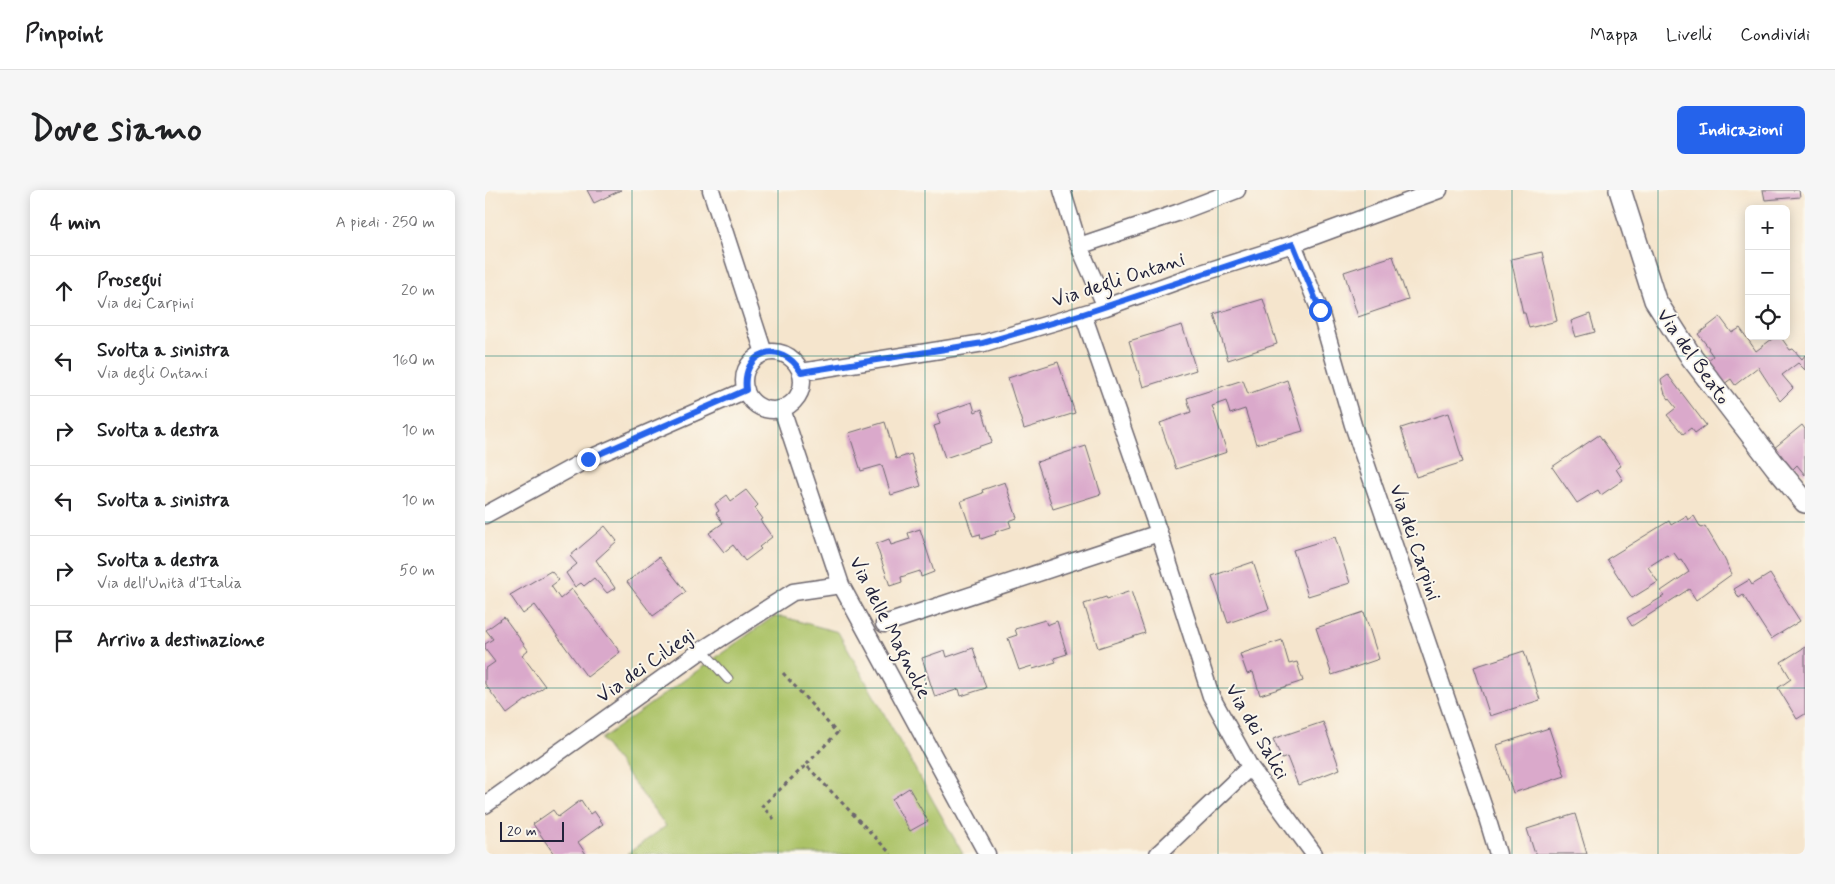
<!DOCTYPE html>
<html lang="it">
<meta charset="utf-8">
<style>
:root{--surface:#fff;--page:#f6f6f6;--text:#202124;--muted:#757577;--line:#e0e0e0;--accent:#2563eb}
body{margin:0;font-family:Mynerve,sans-serif;background:var(--page);color:var(--text)}
.controls{position:absolute;right:15px;top:15px;display:grid;overflow:hidden;border-radius:8px;box-shadow:0 2px 12px #0003}
.controls button{width:45px;height:45px;display:grid;place-items:center;padding:0;border:0;border-bottom:1px solid var(--line);background:var(--surface);color:var(--text);font:25px sans-serif}
.scale{position:absolute;left:15px;bottom:12px;width:64px;box-sizing:border-box;padding-left:5px;border:2px solid #22223b;border-top:0;font-size:14px;line-height:18px;white-space:nowrap;color:#22223b;-webkit-text-stroke:4px #fbf7ec;paint-order:stroke}
.stop{position:absolute;width:15px;height:15px;margin:-11px;border:4px solid #2563eb;border-radius:50%;background:#fff}
.stop.end{background:#2563eb;border-color:#fff;box-shadow:0 1px 5px #0008}
.list{margin:0;padding:0;list-style:none}
h2{display:flex;justify-content:space-between;align-items:center;height:65px;margin:0;padding:0 20px;font-size:21px}
h2 small{font-size:16px;font-weight:400;color:var(--muted)}
.list li{display:grid;grid-template-columns:32px 1fr auto;gap:15px;align-items:center;box-sizing:border-box;height:70px;padding:0 20px;border-top:1px solid var(--line)}
.list b{display:block;font-size:19px;white-space:nowrap}
.list p{margin:0;font-size:16px;white-space:nowrap;color:var(--muted)}
.list em{font-size:16px;font-style:normal;color:var(--muted)}
.icon{flex:none;width:28px;height:28px;fill:none;stroke:currentColor;stroke-width:2;stroke-linecap:round;stroke-linejoin:round}
.map{position:relative;flex:none;width:1320px;height:664px;overflow:hidden;border-radius:8px}
header{display:flex;align-items:center;gap:30px;box-sizing:border-box;height:70px;padding:0 25px;background:var(--surface);border-bottom:1px solid var(--line)}
header strong{font-size:24px}
nav{display:flex;gap:28px;margin-inline-start:auto;font-size:18px}
.intro{display:flex;align-items:center;justify-content:space-between;box-sizing:border-box;height:120px;padding:0 30px}
h1{margin:0;font-size:35px}
.button{padding:12px 22px;border-radius:8px;background:var(--accent);color:#fff;font-size:18px;font-weight:700}
main{display:flex;gap:30px;padding:0 30px}
aside{flex:1;background:var(--surface);border-radius:8px;box-shadow:0 2px 12px #0003}
.map>svg:first-child{display:block}
.green{fill:#acc368;stroke:#677252}
.building{fill:#daa9cb}
.lines{fill:none;stroke-linecap:round;stroke-linejoin:round}
.service-casing{stroke:#6c666e;stroke-width:11}
.minor-casing{stroke:#6c666e;stroke-width:19}
.tertiary-casing{stroke:#6c666e;stroke-width:24}
.path{stroke:#6c666e;stroke-width:3;stroke-dasharray:4 4;stroke-linecap:butt}
.service{stroke:#fff;stroke-width:9}
.minor{stroke:#fff;stroke-width:16}
.tertiary{stroke:#fff;stroke-width:21}
.route{stroke:#2563eb;stroke-width:6}
.grid{fill:none;stroke:#0f766e;stroke-width:1;stroke-opacity:0.55}
.labels{text-anchor:middle;stroke-width:4;stroke-linejoin:round;paint-order:stroke}
.street-label{font-size:20px;fill:#22223b;stroke:#fbf7ec}
</style>
<header>
<strong>Pinpoint</strong>
<nav><a>Mappa</a><a>Livelli</a><a>Condividi</a></nav>
</header>
<div class="intro"><h1>Dove siamo</h1><a class="button">Indicazioni</a></div>
<main>
<aside>
<h2>4 min<small>A piedi · 250 m</small></h2>
<ul class="list">
<li><svg class="icon" aria-label="ahead" viewBox="0 0 24 24"><path d="M12 20V5M6 11l6-6 6 6"/></svg><div><b>Prosegui</b><p>Via dei Carpini</p></div><em>20 m</em></li>
<li><svg class="icon" aria-label="left" viewBox="0 0 24 24"><path d="M17 20v-9H6M10 6l-5 5 5 5"/></svg><div><b>Svolta a sinistra</b><p>Via degli Ontani</p></div><em>160 m</em></li>
<li><svg class="icon" aria-label="right" viewBox="0 0 24 24"><path d="M7 20v-9h11M14 6l5 5-5 5"/></svg><div><b>Svolta a destra</b></div><em>10 m</em></li>
<li><svg class="icon" aria-label="left" viewBox="0 0 24 24"><path d="M17 20v-9H6M10 6l-5 5 5 5"/></svg><div><b>Svolta a sinistra</b></div><em>10 m</em></li>
<li><svg class="icon" aria-label="right" viewBox="0 0 24 24"><path d="M7 20v-9h11M14 6l5 5-5 5"/></svg><div><b>Svolta a destra</b><p>Via dell'Unità d'Italia</p></div><em>50 m</em></li>
<li><svg class="icon" aria-label="arrive" viewBox="0 0 24 24"><path d="M6 21V4h12l-3 4 3 4H6"/></svg><div><b>Arrivo a destinazione</b></div></li>
</ul>
</aside>
<div class="map">
<svg width="1320" height="664" viewBox="0 0 1320 664">
<rect width="100%" height="100%" fill="#fbf7ec"/>
<filter id="ink" filterUnits="userSpaceOnUse"><feTurbulence type="fractalNoise" baseFrequency=".02" numOctaves="2"/><feDisplacementMap in="SourceGraphic" scale="10" xChannelSelector="R" yChannelSelector="G"/><feConvolveMatrix kernelMatrix="1 2 1 2 8 2 1 2 1" color-interpolation-filters="sRGB"/></filter>
<filter id="wash" filterUnits="userSpaceOnUse"><feTurbulence type="fractalNoise" baseFrequency=".0096" numOctaves="4" result="noise"/><feDisplacementMap in="SourceGraphic" scale="20" xChannelSelector="R" yChannelSelector="G"/><feGaussianBlur stdDeviation="1.12" result="paint"/><feColorMatrix in="noise" values="0 0 0 0 0 0 0 0 0 0 0 0 0 0 0 0 0 1.4 0 .05"/><feComposite in="paint" operator="in"/></filter>
<g filter="url(#wash)">
<rect width="100%" height="100%" fill="#f5e5cd"/>
<!-- green -->
<path class="green" d="M288,427H298L353,442L478,664H142L181,636L116,549Z"/>
<g id="blocks">
<!-- building -->
<path class="building" d="M102,0H136L109,13Z
M1278,0H1314L1315,7L1280,10Z
M1057,62L1072,131L1044,138L1040,123H1038L1026,69Z
M908,66L923,110L873,127L859,82Z
M778,109L792,154L743,170L729,124Z
M1105,124L1110,142L1091,147L1086,131Z
M1235,127L1247,143L1255,138L1271,161L1291,146H1295L1305,160L1308,159L1317,169L1320,165V180L1313,173L1297,185L1308,198L1295,211L1273,177L1250,195L1246,189L1239,194L1222,171L1228,166L1223,159L1224,158L1213,144Z
M697,135L711,180L658,197L644,151Z
M573,172L590,223L539,239L523,188Z
M1183,185L1221,235L1210,243L1206,238L1198,244L1182,225L1191,218L1180,204L1176,190Z
M758,190L763,204L802,190L818,241L771,254L760,219L745,224L741,211L727,216L742,262L691,279L675,233L706,222L702,208Z
M487,212L490,222L497,219L507,252L460,268L449,236L455,234L452,224Z
M963,223L978,272L931,287L916,238Z
M400,232L411,269L426,264L436,296L406,305L397,275L376,281L364,243Z
M1317,235L1320,239V285L1312,275L1306,281L1288,259Z
M1114,245L1136,276L1131,279L1138,290L1116,305L1113,300L1092,313L1067,277Z
M601,256L616,304L568,319L552,272Z
M520,292L532,328L524,331L526,337L510,342L511,344L496,349L495,344L488,346L476,311L498,303L497,300Z
M261,300L273,315L270,318L278,329L275,330L287,347L274,357L276,359L260,371L248,355L239,362L224,343L238,333L231,323L234,321L230,314L242,305L246,311Z
M1201,326L1203,330L1209,326L1216,338L1220,336L1239,368L1247,384L1211,410L1204,399L1147,436L1142,428L1179,406L1176,401L1204,382L1196,369L1194,370L1189,363L1183,366L1182,365L1163,377L1173,392L1147,408L1122,369L1184,331L1186,335Z
M120,336L132,351L111,370L130,398L122,403L109,388L99,396L96,393L90,397L81,383L92,374L85,366Z
M435,339L449,382L436,387L435,381L416,387L417,392L405,396L391,354L404,349L406,355L425,349L423,343Z
M850,347L865,393L823,406L808,360Z
M174,367L201,402L168,426L142,392Z
M768,372L784,419L743,433L727,386Z
M66,381L74,390L66,396L75,409L87,399L135,462L102,487L50,415L38,424L25,405Z
M1285,384L1315,431L1286,449L1258,405L1254,408L1249,399L1264,390L1267,395Z
M646,401L660,443L613,458L599,414L621,407L622,409Z
M879,422L894,469L847,485L831,438Z
M19,427L43,460L37,465L60,496L22,524L0,494V479L10,472L0,459V454L8,449L1,440Z
M560,430L562,435L572,431L582,464L569,468L571,472L548,479L547,476L534,480L523,448L532,445L530,439Z
M797,450L804,474L812,472L818,491L775,505L768,482L762,484L755,464Z
M1320,457V524L1312,529L1293,498L1306,489L1296,472Z
M488,458L501,498L476,506L474,499L450,507L437,468L460,460L462,467Z
M1039,461L1055,510L1005,526L989,477Z
M838,532L855,579L813,595L802,567L797,569L788,549Z
M1064,538L1080,586L1028,603L1012,555Z
M424,598L443,631L425,641L407,609Z
M96,610L105,624L109,621L118,634L93,652L101,664H69L48,634L68,620L73,627Z
M1090,624L1102,664H1050L1042,639Z"/>
</g>
</g>
<g filter="url(#ink)">
<use href="#blocks" fill-opacity="0" stroke="#6c666e" stroke-width="1"/>
<g class="lines">
<defs>
<path id="service" d="M217,460L243,489"/>
<path id="minor" d="M226,0L279,163
M577,0L594,56L621,117
M808,54L835,121L868,235L1000,621L1013,664
M594,56L692,23L752,0
M598,124L674,343L726,506L765,577L829,664
M259 191a29 29 0 1 1 58 0a29 29 0 1 1-58 0Z
M316,182L499,153L621,117L707,86L808,54L954,0
M297,219L356,395L502,664
M0,325L103,269L261,200
M399,434L674,343
M0,615L217,460L308,402L356,395
M673,664L765,577"/>
<path id="tertiary" d="M1135,0L1170,110L1207,168L1291,277L1320,312"/>
</defs>
<!-- service casing -->
<use href="#service" class="service-casing"/>
<!-- minor casing -->
<use href="#minor" class="minor-casing"/>
<!-- tertiary casing -->
<use href="#tertiary" class="tertiary-casing"/>
<!-- path -->
<path class="path" d="M298,483L352,543L321,575L406,664
M289,629L277,616L321,575"/>
<!-- service -->
<use href="#service" class="service"/>
<!-- minor -->
<use href="#minor" class="minor"/>
<!-- tertiary -->
<use href="#tertiary" class="tertiary"/>
</g>
</g>
<g class="lines" filter="url(#ink)">
<!-- route -->
<path class="route" d="M103,269L261,200C256,161 296,148 316,182L498,153L598,124L808,54L835,120"/>
</g>
<!-- grid -->
<path class="grid" d="M147,0V664M293,0V664M440,0V664M587,0V664M733,0V664M880,0V664M1027,0V664M1173,0V664M0,166H1320M0,332H1320M0,498H1320"/>
<g class="labels">
<!-- street labels -->
<g class="street-label">
<text transform="translate(633 89) rotate(-18)" y="7">Via degli Ontani</text>
<text transform="translate(1209 166) rotate(55)" y="7">Via del Beato</text>
<text transform="translate(931 352) rotate(71)" y="7">Via dei Carpini</text>
<text transform="translate(406 437) rotate(63)" y="7">Via delle Magnolie</text>
<text transform="translate(160 475) rotate(-35)" y="7">Via dei Ciliegi</text>
<text transform="translate(773 541) rotate(60)" y="7">Via dei Salici</text>
</g>
</g>
</svg>
<div class="controls">
<button>+</button>
<button>−</button>
<button><svg class="icon" aria-label="locate" viewBox="0 0 24 24"><circle cx="12" cy="12" r="6"/><path d="M12 2v4M12 18v4M2 12h4M18 12h4"/></svg></button>
</div>
<div class="scale">20 m</div>
<div class="stop" style="left:835px;top:120px"></div>
<div class="stop end" style="left:103px;top:269px"></div>
</div>
</main>
